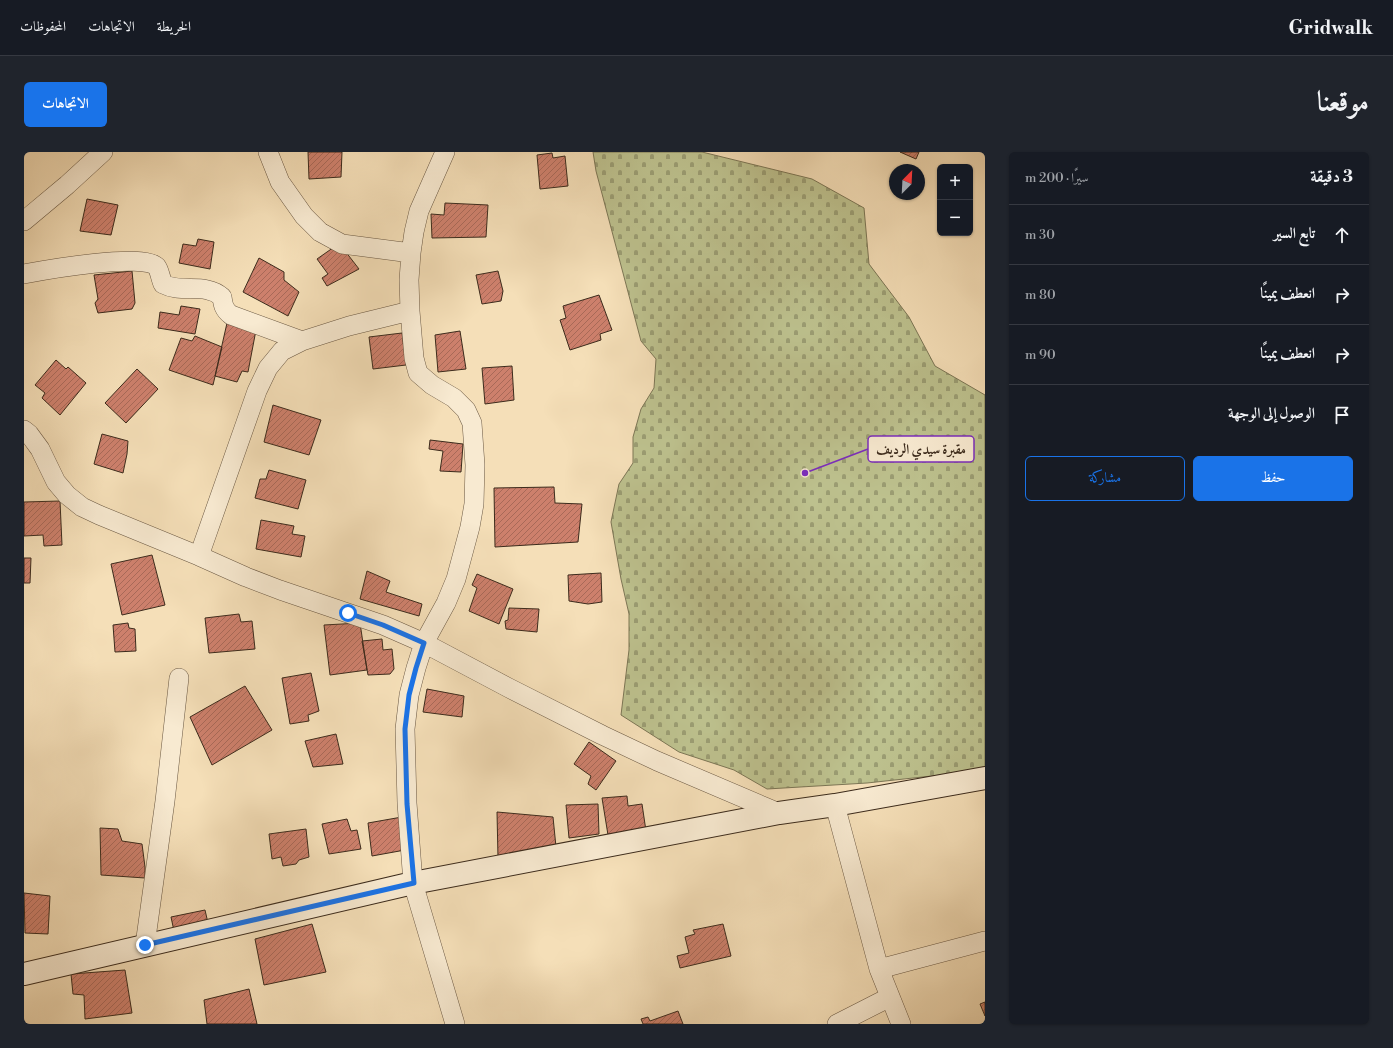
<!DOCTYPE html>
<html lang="ar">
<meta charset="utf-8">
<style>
:root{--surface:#171b24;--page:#20242c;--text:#f1f3f6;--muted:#9ea1a6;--line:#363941;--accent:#1a73e8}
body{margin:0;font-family:"Libre Bodoni",Amiri,serif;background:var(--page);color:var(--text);direction:rtl}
.controls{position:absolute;right:12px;top:12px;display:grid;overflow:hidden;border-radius:6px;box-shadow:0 1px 3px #0004}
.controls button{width:36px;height:36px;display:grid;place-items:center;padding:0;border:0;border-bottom:1px solid var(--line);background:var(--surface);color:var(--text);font:20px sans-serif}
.compass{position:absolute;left:865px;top:12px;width:36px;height:36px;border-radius:50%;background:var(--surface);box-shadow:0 1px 3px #0004;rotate:24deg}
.stop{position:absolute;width:12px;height:12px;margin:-9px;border:3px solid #1a73e8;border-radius:50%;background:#fff}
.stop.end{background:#1a73e8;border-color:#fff;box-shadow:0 1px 4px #0008}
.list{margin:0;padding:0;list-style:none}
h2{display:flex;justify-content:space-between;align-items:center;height:52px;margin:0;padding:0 16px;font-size:17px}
h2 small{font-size:13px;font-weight:400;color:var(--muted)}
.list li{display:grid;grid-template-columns:26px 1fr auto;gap:12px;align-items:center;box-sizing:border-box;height:60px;padding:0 16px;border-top:1px solid var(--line)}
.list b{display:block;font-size:15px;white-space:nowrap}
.list em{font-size:13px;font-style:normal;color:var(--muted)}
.actions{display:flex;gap:8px;padding:12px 16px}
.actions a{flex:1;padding:9px 0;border:1px solid var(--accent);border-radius:6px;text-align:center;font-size:14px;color:var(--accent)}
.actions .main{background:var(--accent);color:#fff}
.icon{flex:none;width:22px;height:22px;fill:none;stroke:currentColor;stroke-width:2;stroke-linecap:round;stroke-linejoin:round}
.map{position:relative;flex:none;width:961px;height:872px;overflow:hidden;direction:ltr;border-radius:6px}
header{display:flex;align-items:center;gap:24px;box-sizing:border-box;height:56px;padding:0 20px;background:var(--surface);border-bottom:1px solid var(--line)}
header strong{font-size:19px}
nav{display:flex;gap:22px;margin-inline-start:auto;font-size:14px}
.intro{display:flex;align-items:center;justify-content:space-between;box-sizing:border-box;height:96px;padding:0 24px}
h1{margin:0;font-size:28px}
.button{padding:10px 18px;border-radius:6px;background:var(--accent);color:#fff;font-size:14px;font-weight:700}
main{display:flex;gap:24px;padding:0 24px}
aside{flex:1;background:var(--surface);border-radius:6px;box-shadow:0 1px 3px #0004}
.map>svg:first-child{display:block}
.cemetery{fill:url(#cemetery-stones);stroke:#7c7655}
.building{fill:url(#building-hatch);stroke:#3c2b1c}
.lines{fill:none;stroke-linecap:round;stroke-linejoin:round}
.street-casing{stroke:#6a5843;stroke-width:20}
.secondary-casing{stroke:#3c2b1c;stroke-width:24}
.street{stroke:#f8ead1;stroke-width:19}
.secondary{stroke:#f8ead1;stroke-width:22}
.route{stroke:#1a73e8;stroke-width:5}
.leader{fill:none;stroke:#7b2cbf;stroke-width:1.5}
.callout-dot{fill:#7b2cbf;stroke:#f8ead1;stroke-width:1.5}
.callout{fill:#f8ead1;stroke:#7b2cbf;stroke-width:1.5}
.callout-label{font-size:14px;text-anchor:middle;font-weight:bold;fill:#3c2b1c}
</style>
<header>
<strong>Gridwalk</strong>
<nav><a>الخريطة</a><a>الاتجاهات</a><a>المحفوظات</a></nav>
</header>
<div class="intro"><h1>موقعنا</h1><a class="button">الاتجاهات</a></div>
<main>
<aside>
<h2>3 دقيقة<small>سيرًا · 200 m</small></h2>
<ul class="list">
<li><svg class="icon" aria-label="ahead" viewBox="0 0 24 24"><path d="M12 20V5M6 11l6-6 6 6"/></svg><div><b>تابع السير</b></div><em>30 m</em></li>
<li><svg class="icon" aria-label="right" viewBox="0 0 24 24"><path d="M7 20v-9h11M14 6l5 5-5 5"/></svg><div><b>انعطف يمينًا</b></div><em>80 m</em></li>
<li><svg class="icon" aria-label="right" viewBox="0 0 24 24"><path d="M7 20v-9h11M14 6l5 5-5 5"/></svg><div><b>انعطف يمينًا</b></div><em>90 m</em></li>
<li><svg class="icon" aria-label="arrive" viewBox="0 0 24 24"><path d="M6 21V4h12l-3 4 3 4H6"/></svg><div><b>الوصول إلى الوجهة</b></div></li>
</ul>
<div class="actions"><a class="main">حفظ</a><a>مشاركة</a></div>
</aside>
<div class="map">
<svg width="961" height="872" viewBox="0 0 961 872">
<defs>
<pattern id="cemetery-stones" width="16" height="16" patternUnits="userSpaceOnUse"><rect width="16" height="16" fill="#bdc18e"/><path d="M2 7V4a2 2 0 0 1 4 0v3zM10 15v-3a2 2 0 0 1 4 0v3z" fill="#9b9d73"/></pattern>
<pattern id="building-hatch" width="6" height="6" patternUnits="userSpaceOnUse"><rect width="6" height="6" fill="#cd806c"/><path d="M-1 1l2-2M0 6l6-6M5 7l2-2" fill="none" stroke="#a86958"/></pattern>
</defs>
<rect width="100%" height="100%" fill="#f5dfb8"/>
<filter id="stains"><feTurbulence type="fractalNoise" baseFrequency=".005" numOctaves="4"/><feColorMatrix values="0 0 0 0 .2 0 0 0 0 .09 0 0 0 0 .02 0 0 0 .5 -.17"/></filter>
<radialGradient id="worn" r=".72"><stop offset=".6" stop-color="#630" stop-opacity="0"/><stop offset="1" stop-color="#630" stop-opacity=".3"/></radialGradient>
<!-- cemetery -->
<path class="cemetery" d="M569,0H678L788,27L840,56L845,112L885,165L911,214L961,243V615L926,622L843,631L743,637L710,618L655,600L597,563L605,498V462L597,427L587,370L595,332L609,311V285L617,257L630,236L632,207L617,189L572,19Z"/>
<!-- building -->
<path class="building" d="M284,0H318L317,25L285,27Z
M876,0H895L892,7Z
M528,1L529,6L541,4L544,34L516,37L513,3Z
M63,47L94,53L87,83L56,79Z
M421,51L464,53L462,85L408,86L407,62L420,63Z
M174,87L190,90L186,117L155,111L159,92L172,94Z
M313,93L318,95L335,117L303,134L298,126L304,122L293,107Z
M235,106L260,120V128L275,140L264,164L219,140Z
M108,119L111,151L108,157L74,161L71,151L74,147L70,123Z
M474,119L479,139L477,149L458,152L452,123Z
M575,143L588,178L576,182L577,188L546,198L536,168L542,166L539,154Z
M157,154L176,157L171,182L134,176L136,160L155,163Z
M203,171L232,178L224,220L218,219L213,230L191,224Z
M436,179L442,217L414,220L411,183Z
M378,181L382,213L349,217L345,185Z
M171,184L198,195L189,233L145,218L157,186L168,189Z
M32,208L42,217L44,215L62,231L36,263L18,246L21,241L11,233Z
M488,214L490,248L461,252L458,216Z
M113,217L134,237L102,271L81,251Z
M249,253L297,268L285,303L240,290Z
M78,282L104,289L103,302L99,321L70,312Z
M406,288L439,292L437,320L416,319L419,299L405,297Z
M245,318L282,328L274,357L231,346L236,327H242Z
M530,335L531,351L558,352L554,390L471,395L470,336Z
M36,349L38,393L20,394L19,383L0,384V350Z
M237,368L270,374L268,382L281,384L277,405L232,397Z
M128,403L141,453L98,463L87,412Z
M0,406H7L6,431H0Z
M343,419L366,429L362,440L398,452L395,464L336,447Z
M577,421L578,450L564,452L545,449L544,423Z
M453,422L489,437L475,472L445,459L453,436L448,433Z
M485,456L515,457L513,480L482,477L481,469L484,468Z
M215,462L217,470L228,469L231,497L185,501L181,466Z
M104,471L105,476L111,477L112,499L91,500L89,473Z
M336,471L343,518L306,523L300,473Z
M358,487L359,498L368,497L370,517L366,522L344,523L338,489Z
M287,521L295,559L284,563L285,569L266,572L258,526Z
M221,534L248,578L188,613L166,565Z
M403,537L440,544L438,565L399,560Z
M312,582L319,612L289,615L281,589Z
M565,590L592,609L572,638L564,632L567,624L550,612Z
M603,644L604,654L618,652L622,679L584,683L578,646Z
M574,652L575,682L545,686L542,653Z
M473,660L529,665L532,695L474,706Z
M378,665L381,698L348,704L344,671Z
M323,667L327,679L333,678L337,697L305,702L298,672Z
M76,676L94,677L98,689L118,692L121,715V726L77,723Z
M282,677L285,705L275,708L272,712L259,714L257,705L248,707L245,682Z
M0,741L26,744L24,782L1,781Z
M181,758L184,771L150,779L147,765Z
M288,772L302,820L240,833L231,787Z
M699,772L707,804L656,816L653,804L665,801L661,785L671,782L669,778Z
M101,818L108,861L61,867L60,843L49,842L47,822Z
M225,837L233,872H183L180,848Z
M961,850V864L956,852Z
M654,859L659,872H619L617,867L624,865L626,869Z"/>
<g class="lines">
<defs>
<path id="street" d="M244,0L256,30L280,64L296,80L318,92L387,101
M421,0L395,59L390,80L387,101L385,128L386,159L390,206L394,221L408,233L430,246L442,258L448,271L451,313L450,352L446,375L432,427L422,451L400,491L392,516L385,543L381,577L383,651L389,731L431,872
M0,69L43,33L79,0
M0,122C21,118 121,100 133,115C135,117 137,128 139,132C158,142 181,130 198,145C199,153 200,158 207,163L278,189
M0,278L5,282L16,297L32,330L43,343L58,355L75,363L175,404L222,425L256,438L359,473L400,491L485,536L578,583L633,609L755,661
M175,404L233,239L244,216L258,199L278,189L325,174L386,159
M811,653L855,817L877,872
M121,793L141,649L155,526
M855,817L961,789
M813,872L866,845"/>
<path id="secondary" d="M0,822L389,731L755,661L811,653L961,626"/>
</defs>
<!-- street casing -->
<use href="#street" class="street-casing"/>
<!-- secondary casing -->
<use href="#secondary" class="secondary-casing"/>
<!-- street -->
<use href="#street" class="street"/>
<!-- secondary -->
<use href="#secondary" class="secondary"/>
</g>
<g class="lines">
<!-- route -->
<path class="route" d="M121,793L390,731L383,652L381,577L385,543L392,516L400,491L359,473L324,461"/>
</g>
<!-- callouts -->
<path class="leader" d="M781 321L844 297"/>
<circle class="callout-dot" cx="781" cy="321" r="4"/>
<rect class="callout" x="844" y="284" width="106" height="26" rx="4"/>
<g class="callout-label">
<text x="897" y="302">مقبرة سيدي الرديف</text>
</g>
<rect width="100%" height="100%" filter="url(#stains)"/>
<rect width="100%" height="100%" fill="url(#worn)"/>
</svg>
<div class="controls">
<button>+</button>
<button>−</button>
</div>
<svg class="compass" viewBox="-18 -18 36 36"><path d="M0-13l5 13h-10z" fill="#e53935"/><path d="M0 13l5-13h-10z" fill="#9ea1a6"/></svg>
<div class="stop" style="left:324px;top:461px"></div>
<div class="stop end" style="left:121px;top:793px"></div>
</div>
</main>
